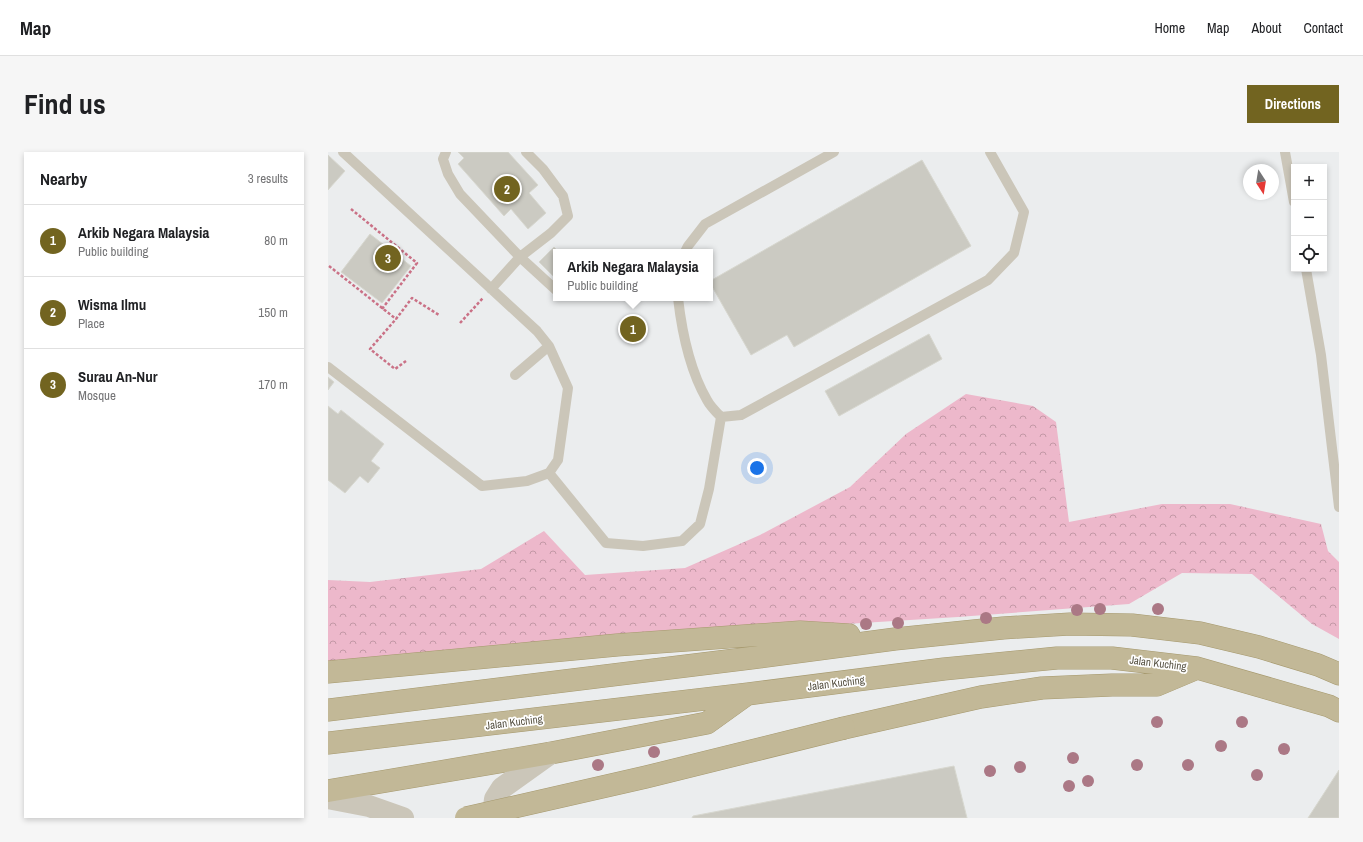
<!DOCTYPE html>
<meta charset="utf-8">
<style>
:root{--surface:#fff;--page:#f6f6f6;--text:#202124;--muted:#757577;--line:#e0e0e0;--accent:#726420}
body{margin:0;font-family:"Archivo Narrow",sans-serif;background:var(--page);color:var(--text)}
.controls{position:absolute;right:12px;top:12px;display:grid;overflow:hidden;border-radius:0px;box-shadow:0 2px 6px #0003}
.controls button{width:36px;height:36px;display:grid;place-items:center;padding:0;border:0;border-bottom:1px solid var(--line);background:var(--surface);color:var(--text);font:20px sans-serif}
.compass{position:absolute;left:915px;top:12px;width:36px;height:36px;border-radius:50%;background:var(--surface);box-shadow:0 2px 6px #0003;rotate:168deg}
.you{position:absolute;left:429px;top:316px;width:14px;height:14px;margin:-10px;border:3px solid #fff;border-radius:50%;background:#1a73e8;box-shadow:0 0 0 6px #1a73e833}
.badge{display:grid;place-items:center;width:26px;height:26px;border-radius:50%;background:var(--accent);color:#fff;font-size:13px;font-weight:700}
.pin{position:absolute;translate:-50% -50%;border:2px solid #fff;box-shadow:0 1px 4px #0006}
.popup{position:absolute;left:225px;top:97px;width:160px;height:52px;box-sizing:border-box;display:grid;place-content:center;border-radius:0px;background:var(--surface);filter:drop-shadow(0 1px 3px #0005);font-size:13px;white-space:nowrap;color:var(--muted)}
.popup b{font-size:15px;color:var(--text)}
.popup::after{content:'';position:absolute;left:50%;top:100%;margin-left:-8px;border:8px solid transparent;border-top-color:var(--surface)}
.list{margin:0;padding:0;list-style:none}
h2{display:flex;justify-content:space-between;align-items:center;height:52px;margin:0;padding:0 16px;font-size:17px}
h2 small{font-size:13px;font-weight:400;color:var(--muted)}
.list li{display:grid;grid-template-columns:26px 1fr auto;gap:12px;align-items:center;box-sizing:border-box;height:72px;padding:0 16px;border-top:1px solid var(--line)}
.list b{display:block;font-size:15px;white-space:nowrap}
.list p{margin:0;font-size:13px;white-space:nowrap;color:var(--muted)}
.list em{font-size:13px;font-style:normal;color:var(--muted)}
.icon{flex:none;width:22px;height:22px;fill:none;stroke:currentColor;stroke-width:2;stroke-linecap:round;stroke-linejoin:round}
.map{position:relative;flex:none;width:1011px;height:666px;overflow:hidden;border-radius:0px}
header{display:flex;align-items:center;gap:24px;box-sizing:border-box;height:56px;padding:0 20px;background:var(--surface);border-bottom:1px solid var(--line)}
header strong{font-size:19px}
nav{display:flex;gap:22px;margin-inline-start:auto;font-size:14px}
.intro{display:flex;align-items:center;justify-content:space-between;box-sizing:border-box;height:96px;padding:0 24px}
h1{margin:0;font-size:28px}
.button{padding:10px 18px;border-radius:0px;background:var(--accent);color:#fff;font-size:14px;font-weight:700}
main{display:flex;gap:24px;padding:0 24px}
aside{flex:1;background:var(--surface);border-radius:0px;box-shadow:0 2px 6px #0003}
.map>svg:first-child{display:block}
.forest{fill:url(#forest-crowns)}
.building{fill:#cbcac2;stroke:#d7d7cf}
.lines{fill:none;stroke-linecap:round;stroke-linejoin:round}
.trunk-casing{stroke:#a6996e;stroke-width:23}
.path{stroke:#ca7186;stroke-width:2.5;stroke-dasharray:3 2;stroke-linecap:butt}
.service{stroke:#cbc6b9;stroke-width:10}
.tertiary{stroke:#cbc6b9;stroke-width:22}
.trunk{stroke:#c2b897;stroke-width:22}
.trunk-bridge-casing{stroke:#a6996e;stroke-width:23;stroke-linecap:butt}
.trunk-bridge{stroke:#c2b897;stroke-width:22}
.tree{fill:#ab7885}
.labels{text-anchor:middle;stroke-width:3.5;stroke-linejoin:round;paint-order:stroke}
.street-label{font-size:11px;fill:#585344;stroke:#fff}
</style>
<header>
<strong>Map</strong>
<nav><a>Home</a><a>Map</a><a>About</a><a>Contact</a></nav>
</header>
<div class="intro"><h1>Find us</h1><a class="button">Directions</a></div>
<main>
<aside>
<h2>Nearby<small>3 results</small></h2>
<ul class="list">
<li><span class="badge">1</span><div><b>Arkib Negara Malaysia</b><p>Public building</p></div><em>80 m</em></li>
<li><span class="badge">2</span><div><b>Wisma Ilmu</b><p>Place</p></div><em>150 m</em></li>
<li><span class="badge">3</span><div><b>Surau An-Nur</b><p>Mosque</p></div><em>170 m</em></li>
</ul>
</aside>
<div class="map">
<svg width="1011" height="666" viewBox="0 0 1011 666">
<defs>
<pattern id="forest-crowns" width="20" height="18" patternUnits="userSpaceOnUse"><rect width="20" height="18" fill="#edb8cb"/><path d="M2 6a3 3 0 1 1 6 0M12 15a3 3 0 1 1 6 0" fill="none" stroke="#c398a6"/></pattern>
</defs>
<rect width="100%" height="100%" fill="#ebedee"/>
<!-- forest -->
<path class="forest" d="M638,242L705,254L728,270L741,370L834,352H902L993,372L1000,399L1011,410V487L984,472L924,422L854,421L801,452L630,465L246,489L0,512V428L42,430L153,417L216,379L257,423L357,416L432,383L522,335L578,282Z"/>
<!-- building -->
<path class="building" d="M130,0H180L210,33L201,41L218,61L200,77L183,57L176,64L130,12L136,6Z
M0,3L17,19L0,38Z
M594,8L643,94L466,195L459,183L423,203L382,131V129Z
M42,82L83,114L54,151L13,120Z
M226,95L231,100H228V127L211,110Z
M601,182L614,207L511,264L497,239Z
M0,225L6,230L0,238Z
M0,254L10,262L13,258L56,292L43,309L52,316L40,331L32,324L17,341L0,328Z
M626,614L639,666H364L365,664Z
M1011,618V666H980Z"/>
<g class="lines">
<defs>
<path id="trunk" d="M0,520L289,493L472,480L521,483
M0,558L423,506L567,487L675,476L742,472L804,473L872,481L931,495L990,513L1011,522
M516,576L653,545L714,536L784,533H829L867,517
M0,591L420,542L616,517L729,506H784L869,516L1001,554L1011,559
M0,639L223,601L379,571L418,543"/>
</defs>
<!-- trunk casing -->
<use href="#trunk" class="trunk-casing"/>
<!-- path -->
<path class="path" d="M23,57L89,111L54,157
M1,114L68,167
M132,171L155,146
M78,209L67,217L42,197L68,167L84,146L111,163"/>
<!-- service -->
<path class="service" d="M118,0L115,7L120,22L132,42L192,105L228,138
M957,0L966,50
M357,100L360,94L377,72L506,0
M978,117L993,203L1011,355
M163,137L192,105L223,81L240,64L235,44L215,17L198,0
M0,215L154,334L199,329L221,321L230,308L240,236L221,194L209,179L15,0
M187,223L221,194
M393,265L413,263L660,128L686,101L696,60L662,0
M221,321L278,391L315,394L354,389L372,372L381,337L393,265C388,260 382,254 379,248C361,217 354,181 350,146"/>
<!-- tertiary -->
<path class="tertiary" d="M0,646L41,654L75,666
M180,666L170,661L166,655L167,647L174,636L223,601"/>
<!-- trunk -->
<use href="#trunk" class="trunk"/>
<defs>
<path id="trunk-bridge" d="M138,666L318,625L516,576"/>
</defs>
<!-- trunk-bridge casing -->
<use href="#trunk-bridge" class="trunk-bridge-casing"/>
<!-- trunk-bridge -->
<use href="#trunk-bridge" class="trunk-bridge"/>
</g>
<!-- trees -->
<g class="tree">
<circle cx="772" cy="457" r="6"/>
<circle cx="830" cy="457" r="6"/>
<circle cx="749" cy="458" r="6"/>
<circle cx="658" cy="466" r="6"/>
<circle cx="570" cy="471" r="6"/>
<circle cx="538" cy="472" r="6"/>
<circle cx="829" cy="570" r="6"/>
<circle cx="914" cy="570" r="6"/>
<circle cx="893" cy="594" r="6"/>
<circle cx="956" cy="597" r="6"/>
<circle cx="326" cy="600" r="6"/>
<circle cx="745" cy="606" r="6"/>
<circle cx="270" cy="613" r="6"/>
<circle cx="809" cy="613" r="6"/>
<circle cx="860" cy="613" r="6"/>
<circle cx="692" cy="615" r="6"/>
<circle cx="662" cy="619" r="6"/>
<circle cx="929" cy="623" r="6"/>
<circle cx="760" cy="629" r="6"/>
<circle cx="741" cy="634" r="6"/>
</g>
<g class="labels">
<!-- street labels -->
<g class="street-label">
<text transform="translate(830 511) rotate(7)" y="4">Jalan Kuching</text>
<text transform="translate(508 531) rotate(-7)" y="4">Jalan Kuching</text>
<text transform="translate(186 570) rotate(-7)" y="4">Jalan Kuching</text>
</g>
</g>
</svg>
<div class="controls">
<button>+</button>
<button>−</button>
<button><svg class="icon" aria-label="locate" viewBox="0 0 24 24"><circle cx="12" cy="12" r="6"/><path d="M12 2v4M12 18v4M2 12h4M18 12h4"/></svg></button>
</div>
<svg class="compass" viewBox="-18 -18 36 36"><path d="M0-13l5 13h-10z" fill="#e53935"/><path d="M0 13l5-13h-10z" fill="#757577"/></svg>
<div class="you"></div>
<div class="pin badge" style="left:305px;top:177px">1</div>
<div class="popup"><b>Arkib Negara Malaysia</b>Public building</div>
<div class="pin badge" style="left:179px;top:37px">2</div>
<div class="pin badge" style="left:60px;top:106px">3</div>
</div>
</main>
